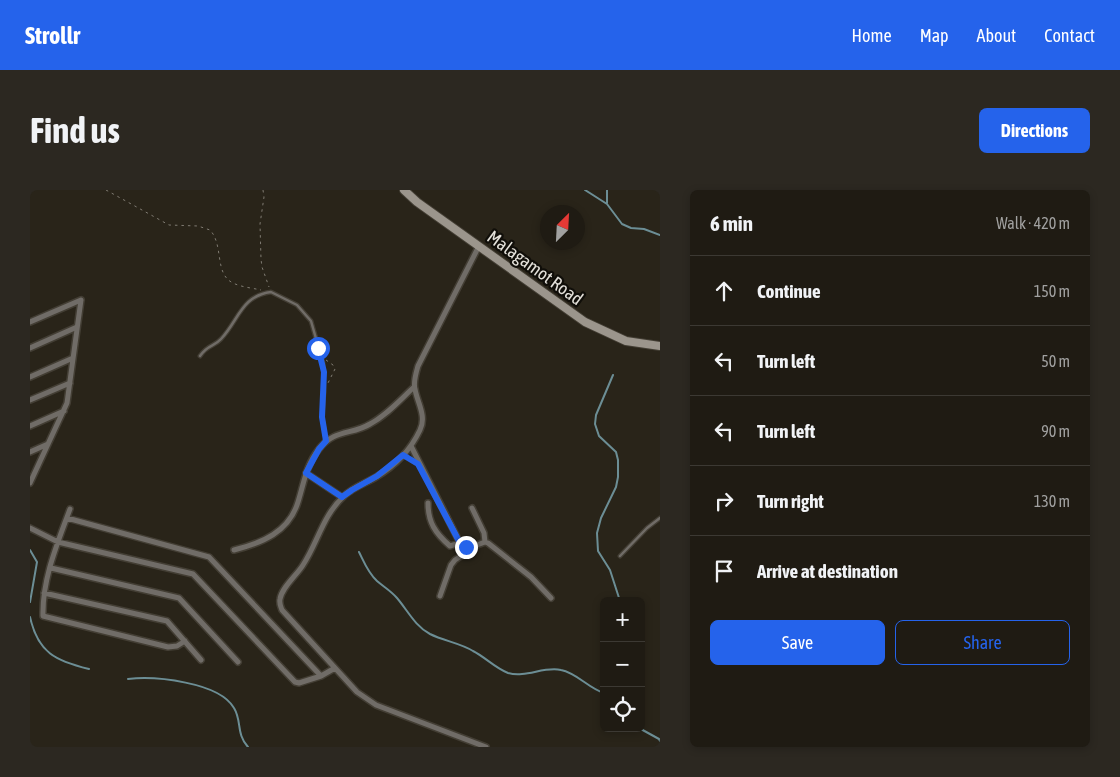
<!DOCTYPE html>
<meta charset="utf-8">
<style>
:root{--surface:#1f1b13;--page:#2c2821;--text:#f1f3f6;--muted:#a1a1a0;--line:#3c3933;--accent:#2563eb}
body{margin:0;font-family:"Asap Condensed",sans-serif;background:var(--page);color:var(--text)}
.controls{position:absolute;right:15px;bottom:15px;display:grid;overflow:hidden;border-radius:8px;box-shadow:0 2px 8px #0003}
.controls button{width:45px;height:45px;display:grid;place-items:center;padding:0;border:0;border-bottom:1px solid var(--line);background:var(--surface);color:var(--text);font:25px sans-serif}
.compass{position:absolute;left:510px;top:15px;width:45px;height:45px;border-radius:50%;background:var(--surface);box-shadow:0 2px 8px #0003;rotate:24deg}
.stop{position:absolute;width:15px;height:15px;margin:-11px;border:4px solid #2563eb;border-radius:50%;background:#fff}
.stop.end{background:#2563eb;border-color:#fff;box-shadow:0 1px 5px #0008}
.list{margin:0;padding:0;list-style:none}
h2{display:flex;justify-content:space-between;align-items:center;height:65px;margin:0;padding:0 20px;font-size:21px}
h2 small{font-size:16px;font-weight:400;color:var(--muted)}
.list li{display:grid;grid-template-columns:32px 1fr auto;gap:15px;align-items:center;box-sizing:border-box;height:70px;padding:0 20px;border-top:1px solid var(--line)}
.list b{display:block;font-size:19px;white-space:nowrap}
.list em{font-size:16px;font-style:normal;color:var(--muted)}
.actions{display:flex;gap:10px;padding:15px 20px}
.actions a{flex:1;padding:11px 0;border:1px solid var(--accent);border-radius:8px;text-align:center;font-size:18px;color:var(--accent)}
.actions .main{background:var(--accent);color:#fff}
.icon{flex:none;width:28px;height:28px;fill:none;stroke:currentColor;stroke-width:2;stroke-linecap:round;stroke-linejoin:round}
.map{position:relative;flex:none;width:630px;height:557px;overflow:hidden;border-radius:8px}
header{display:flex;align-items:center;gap:30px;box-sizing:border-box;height:70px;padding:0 25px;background:var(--accent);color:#fff}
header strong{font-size:24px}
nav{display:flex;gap:28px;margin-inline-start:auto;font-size:18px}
.intro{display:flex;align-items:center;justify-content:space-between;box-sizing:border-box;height:120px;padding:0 30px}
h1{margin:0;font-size:35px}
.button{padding:12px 22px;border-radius:8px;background:var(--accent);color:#fff;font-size:18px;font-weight:700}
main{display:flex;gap:30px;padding:0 30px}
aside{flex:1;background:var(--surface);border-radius:8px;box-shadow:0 2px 8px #0003}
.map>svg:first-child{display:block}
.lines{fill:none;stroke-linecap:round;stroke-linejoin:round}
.stream{stroke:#6c8e95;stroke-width:2}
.lane-casing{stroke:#433e34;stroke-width:5}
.street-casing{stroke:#433e34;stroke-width:8}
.secondary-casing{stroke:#433e34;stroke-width:10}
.path{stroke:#807c73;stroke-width:1;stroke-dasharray:2.5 4;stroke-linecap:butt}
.lane{stroke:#706c67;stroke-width:2.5}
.street{stroke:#706c67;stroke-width:5}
.secondary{stroke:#9b958c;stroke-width:8}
.route{stroke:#2563eb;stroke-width:6}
.labels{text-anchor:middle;stroke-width:4.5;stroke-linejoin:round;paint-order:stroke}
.street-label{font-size:18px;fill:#e4e1da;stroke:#100e09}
</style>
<header>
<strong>Strollr</strong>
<nav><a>Home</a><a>Map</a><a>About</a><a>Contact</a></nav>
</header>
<div class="intro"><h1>Find us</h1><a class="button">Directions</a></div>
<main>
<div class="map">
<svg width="630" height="557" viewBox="0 0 630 557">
<rect width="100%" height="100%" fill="#292419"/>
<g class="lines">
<!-- stream -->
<path class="stream" d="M555,0L577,14L592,34L601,38L614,39L630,45
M577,0V13
M583,185L566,225L565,234L569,246L586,262L588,270V287L586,297L571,328L567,343L568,361L580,380L590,411
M0,360L7,372L0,412
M329,362C334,372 338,383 347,391C354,397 361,401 367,408C378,421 385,436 400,444C414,451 430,453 443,461C455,467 465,478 478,483C496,488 514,476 531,480C547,483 558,498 574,503
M0,427C8,463 26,471 59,479
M98,489C125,486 189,492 204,518C212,531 206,544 218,557
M609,538L629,549L630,551"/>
<defs>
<path id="lane" d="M170,166C178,154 184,157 191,149C209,130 211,106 241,102L267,115L281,131L293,173L294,202L292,227L296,250
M590,366L617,338L630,328"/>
<path id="street" d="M449,56L388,176C386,183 383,192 385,199C387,212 397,226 390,240C381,259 365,276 346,287C336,293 323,297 314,306C293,325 288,352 273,375C267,385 252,397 250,409C249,414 251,417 252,420L327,502L346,515L456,557
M0,132L51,110
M0,158L47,137
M0,187L43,168
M0,210L40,193
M0,236L34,221
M381,256L430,353L439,358L455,352L458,353L501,387L521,408
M0,262L18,254
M276,283L312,307
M0,293L37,213L51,110
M398,313C398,332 405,343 420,356L430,353
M442,318L454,343L455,352
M40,319C28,352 12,389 13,426L138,457L147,456L155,451
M37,328L179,367L291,486L305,478
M0,338L28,352L163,384L265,492L269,493L291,486
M204,360C232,353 259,342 268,312C274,293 276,275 289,259C304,239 322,245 340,234C357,225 370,210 384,197
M21,378L149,408L208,472
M14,403L137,431L171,470
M410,406L421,375L425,370L434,364L436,357"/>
<path id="secondary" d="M374,0L387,12L555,132L596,151L630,156"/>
</defs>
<!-- lane casing -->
<use href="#lane" class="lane-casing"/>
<!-- street casing -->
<use href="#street" class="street-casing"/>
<!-- secondary casing -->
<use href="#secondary" class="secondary-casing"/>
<!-- path -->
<path class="path" d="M76,0L139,35L168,36L180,40C194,55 184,84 203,93C211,97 222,98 231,100
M233,0L234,7L230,34L231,69L232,77L239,97
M296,170L303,175L305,179L298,193"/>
<!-- lane -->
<use href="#lane" class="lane"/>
<!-- street -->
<use href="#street" class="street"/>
<!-- secondary -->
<use href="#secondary" class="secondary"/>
</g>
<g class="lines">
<!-- route -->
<path class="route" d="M288,158L294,182L292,227L296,251L289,259L276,283L312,307L322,300L347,286L373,265L388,274L430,353L436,357"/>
</g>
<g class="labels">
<!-- street labels -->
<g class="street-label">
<text transform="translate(505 78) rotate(36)" y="6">Malagamot Road</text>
</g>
</g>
</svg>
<div class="controls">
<button>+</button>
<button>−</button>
<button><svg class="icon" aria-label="locate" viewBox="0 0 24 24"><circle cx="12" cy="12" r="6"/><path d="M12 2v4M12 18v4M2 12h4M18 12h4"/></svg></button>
</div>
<svg class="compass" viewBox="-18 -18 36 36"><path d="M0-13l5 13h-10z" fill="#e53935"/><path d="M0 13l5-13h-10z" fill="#a1a1a0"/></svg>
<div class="stop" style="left:288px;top:158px"></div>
<div class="stop end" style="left:436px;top:357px"></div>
</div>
<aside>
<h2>6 min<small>Walk · 420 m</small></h2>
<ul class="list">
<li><svg class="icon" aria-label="ahead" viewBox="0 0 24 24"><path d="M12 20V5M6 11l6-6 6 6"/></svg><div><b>Continue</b></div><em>150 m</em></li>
<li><svg class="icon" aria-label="left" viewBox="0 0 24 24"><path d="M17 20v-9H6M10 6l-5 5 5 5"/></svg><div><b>Turn left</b></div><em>50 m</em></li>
<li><svg class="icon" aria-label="left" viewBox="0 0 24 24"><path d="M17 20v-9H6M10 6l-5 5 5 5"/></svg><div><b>Turn left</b></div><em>90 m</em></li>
<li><svg class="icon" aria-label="right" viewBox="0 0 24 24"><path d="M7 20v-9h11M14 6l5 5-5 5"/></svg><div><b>Turn right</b></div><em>130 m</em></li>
<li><svg class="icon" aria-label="arrive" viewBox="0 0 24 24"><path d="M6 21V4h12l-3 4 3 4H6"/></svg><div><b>Arrive at destination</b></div></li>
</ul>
<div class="actions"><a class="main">Save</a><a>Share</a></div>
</aside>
</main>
